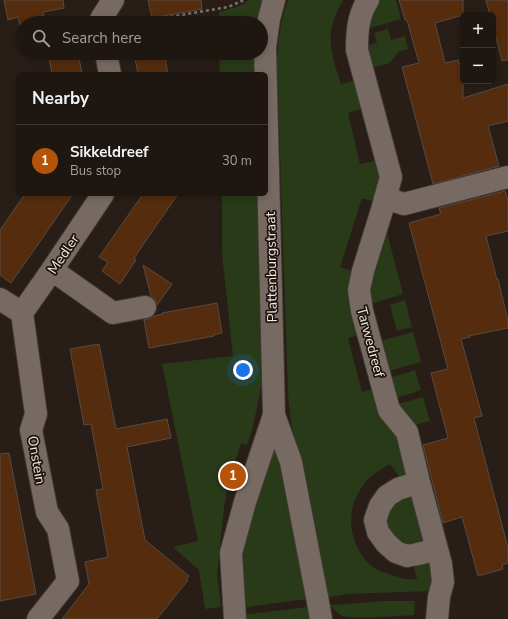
<!DOCTYPE html>
<meta charset="utf-8">
<style>
:root{--surface:#1e1611;--page:#261f1a;--text:#f1f3f6;--muted:#a19f9f;--line:#3c3531;--accent:#b45309}
body{margin:0;font-family:"Nunito Sans",sans-serif;background:var(--page);color:var(--text)}
.controls{position:absolute;right:12px;top:12px;display:grid;overflow:hidden;border-radius:6px;box-shadow:0 2px 6px #0003}
.controls button{width:36px;height:36px;display:grid;place-items:center;padding:0;border:0;border-bottom:1px solid var(--line);background:var(--surface);color:var(--text);font:20px sans-serif}
.you{position:absolute;left:243px;top:370px;width:14px;height:14px;margin:-10px;border:3px solid #fff;border-radius:50%;background:#1a73e8;box-shadow:0 0 0 6px #1a73e833}
.badge{display:grid;place-items:center;width:26px;height:26px;border-radius:50%;background:var(--accent);color:#fff;font-size:13px;font-weight:700}
.pin{position:absolute;translate:-50% -50%;border:2px solid #fff;box-shadow:0 1px 4px #0006}
.list{margin:0;padding:0;list-style:none}
h2{display:flex;justify-content:space-between;align-items:center;height:52px;margin:0;padding:0 16px;font-size:17px}
h2 small{font-size:13px;font-weight:400;color:var(--muted)}
.list li{display:grid;grid-template-columns:26px 1fr auto;gap:12px;align-items:center;box-sizing:border-box;height:72px;padding:0 16px;border-top:1px solid var(--line)}
.list b{display:block;font-size:15px;white-space:nowrap}
.list p{margin:0;font-size:13px;white-space:nowrap;color:var(--muted)}
.list em{font-size:13px;font-style:normal;color:var(--muted)}
.icon{flex:none;width:22px;height:22px;fill:none;stroke:currentColor;stroke-width:2;stroke-linecap:round;stroke-linejoin:round}
.map{position:relative;flex:none;width:508px;height:619px;overflow:hidden}
.search{position:absolute;background:var(--surface);box-shadow:0 2px 6px #0003;left:16px;top:16px;width:252px;height:44px;display:flex;align-items:center;gap:10px;box-sizing:border-box;padding:0 14px;border-radius:22px;color:var(--muted);font-size:15px}
.panel{position:absolute;background:var(--surface);box-shadow:0 2px 6px #0003;left:16px;top:72px;width:252px;height:124px;border-radius:6px}
.map>svg:first-child{display:block}
.green{fill:#283a17}
.building{fill:#552c0e;stroke:#574b43}
.lines{fill:none;stroke-linecap:round;stroke-linejoin:round}
.minor-casing{stroke:#423935;stroke-width:24}
.tertiary-casing{stroke:#423935;stroke-width:24}
.path{stroke:#7c736d;stroke-width:2.5;stroke-dasharray:3 3;stroke-linecap:butt}
.minor{stroke:#776a62;stroke-width:22}
.tertiary{stroke:#776a62;stroke-width:22}
.labels{text-anchor:middle;stroke-width:3.5;stroke-linejoin:round;paint-order:stroke}
.street-label{font-size:14px;fill:#f0e8e4;stroke:#1f150e}
</style>
<div class="map">
<svg width="508" height="619" viewBox="0 0 508 619">
<rect width="100%" height="100%" fill="#281e17"/>
<!-- green -->
<path class="green" d="M249,0H263L260,7L257,23H219V12L242,5Z
M288,0H343C338,10 332,21 331,32C329,50 336,68 341,84L354,81L362,109L348,113L360,164L375,161L380,180L377,202L362,198L340,267L355,272L361,334L348,338L362,392L375,389L399,435L409,472L401,479L390,464C380,470 368,476 362,487C359,492 354,500 353,506C347,529 356,556 376,569C379,571 384,572 387,573C398,578 406,580 417,579L413,564L432,562V591L347,594L324,598L291,422L288,395L277,64C278,41 280,22 288,0Z
M379,0H396L401,19L371,28L368,20Z
M388,29L391,40L405,36L408,49L398,52L390,63L368,69L362,47L377,43L374,33Z
M219,53H254L255,74H220Z
M222,194H258L262,337V382L253,427L247,445L241,443L228,485L224,507L217,575L221,607L205,609L199,570L173,547L198,541L162,364L233,356L222,254Z
M386,229L403,294L371,304L369,294L371,279Z
M405,300L412,327L397,331L390,305Z
M413,332L421,362L389,371L380,341Z
M415,370L421,390L397,398L390,378Z
M423,397L430,421L414,425L398,404Z
M274,448L278,449L307,599L240,608L236,554Z
M413,493L428,540L410,549L393,542L383,514L389,504Z
M386,601H415L414,615C398,616 355,619 342,616C337,613 334,609 330,605Z
M308,607L309,616V619H244L242,615Z"/>
<!-- building -->
<path class="building" d="M4,0H63L64,8L43,12L45,23H23V37L18,17L8,20Z
M148,0H201L202,9L152,18Z
M399,0H463V15L435,23L445,63L458,60L459,64L463,63V98L508,84V121L488,126L499,166L433,184L402,67L419,63L407,20H405Z
M486,0H508V60L502,61L493,26V15H490Z
M48,53H78L82,74H52Z
M134,53H164L168,74H138Z
M505,191L508,201V231L486,236L497,280L498,279L508,321V328L469,336L470,337L461,339L482,416L474,418L508,548V563L502,565L503,569L478,576L462,517L443,523L423,445L448,438L431,373L448,369L409,223L441,214L439,208Z
M25,194H73L11,283L0,275V230Z
M143,194H178L134,258L136,260L120,284L102,271L108,262L99,257Z
M143,265L172,284L157,305L155,299L151,296Z
M217,303L222,333L213,335L214,336L149,348L144,320L148,319L154,316L163,314L162,313Z
M99,344L116,429L167,419L171,438L127,447L145,540L189,576L186,579L188,580L157,619H62L89,584L85,562L108,557L96,490L103,489L91,424L84,425L70,349Z
M9,453L36,594L0,601V454Z"/>
<g class="lines">
<defs>
<path id="minor" d="M368,0C358,16 357,31 357,50L391,177L382,210L363,271L359,290L362,311L389,410L407,432L419,482L441,564L443,582L439,597L437,619
M102,23L101,19L113,0
M106,53L110,74
M385,198L404,204L508,177
M52,270L113,313L145,307
M0,299L22,313L36,414L31,430L47,512L58,529L68,581L38,619
M22,313L52,270L103,194
M419,482L398,489L387,496L380,506L375,520L378,532L386,543L396,552L407,556L418,554L437,549"/>
<path id="tertiary" d="M274,0L269,19L265,47L274,415L291,462L318,602L321,619
M235,619L231,553L245,502L274,415"/>
</defs>
<!-- minor casing -->
<use href="#minor" class="minor-casing"/>
<!-- tertiary casing -->
<use href="#tertiary" class="tertiary-casing"/>
<!-- path -->
<path class="path" d="M135,23L228,7L244,0"/>
<!-- minor -->
<use href="#minor" class="minor"/>
<!-- tertiary -->
<use href="#tertiary" class="tertiary"/>
</g>
<g class="labels">
<!-- street labels -->
<g class="street-label">
<text transform="translate(63 254) rotate(-56)" y="5">Medler</text>
<text transform="translate(271 267) rotate(-91)" y="5">Plattenburgstraat</text>
<text transform="translate(371 342) rotate(75)" y="5">Tarwedreef</text>
<text transform="translate(37 460) rotate(80)" y="5">Onstein</text>
</g>
</g>
</svg>
<div class="controls">
<button>+</button>
<button>−</button>
</div>
<div class="you"></div>
<div class="pin badge" style="left:233px;top:476px">1</div>
<div class="search"><svg class="icon" aria-label="search" viewBox="0 0 24 24"><circle cx="10" cy="10" r="6"/><path d="M15 15l6 6"/></svg>Search here</div>
<section class="panel">
<h2>Nearby<small></small></h2>
<ul class="list">
<li><span class="badge">1</span><div><b>Sikkeldreef</b><p>Bus stop</p></div><em>30 m</em></li>
</ul>
</section>
</div>
